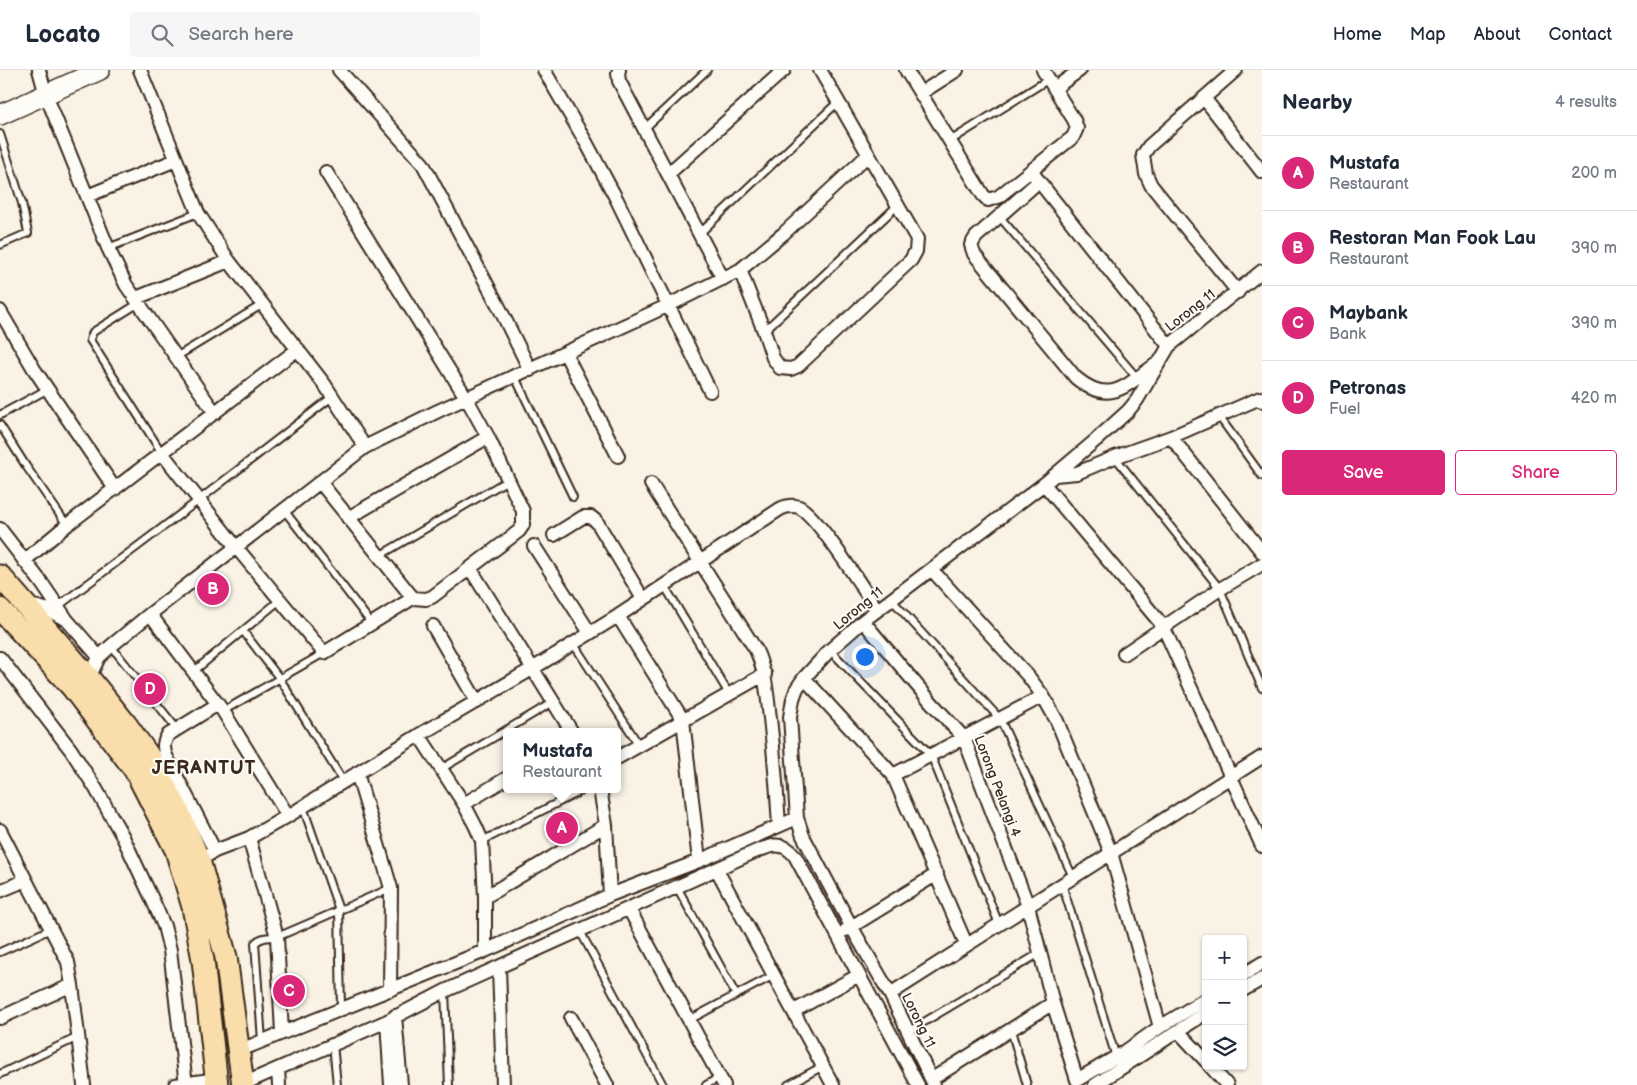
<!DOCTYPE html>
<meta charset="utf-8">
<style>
:root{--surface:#fff;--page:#f6f6f7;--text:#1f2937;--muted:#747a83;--line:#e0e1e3;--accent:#db2777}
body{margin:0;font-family:"Balsamiq Sans",sans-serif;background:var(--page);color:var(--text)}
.controls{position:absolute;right:15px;bottom:15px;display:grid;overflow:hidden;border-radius:5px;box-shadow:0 1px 4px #0004}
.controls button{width:45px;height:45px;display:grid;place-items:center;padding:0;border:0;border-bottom:1px solid var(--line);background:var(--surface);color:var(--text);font:25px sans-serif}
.you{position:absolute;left:864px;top:586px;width:18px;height:18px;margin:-12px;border:4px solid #fff;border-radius:50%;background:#1a73e8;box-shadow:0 0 0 8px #1a73e833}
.badge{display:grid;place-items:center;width:32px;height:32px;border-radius:50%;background:var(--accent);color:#fff;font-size:16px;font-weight:700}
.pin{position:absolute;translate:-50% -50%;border:2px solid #fff;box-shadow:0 1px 5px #0006}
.popup{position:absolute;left:503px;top:658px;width:118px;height:65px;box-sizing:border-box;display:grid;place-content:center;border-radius:5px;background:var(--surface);filter:drop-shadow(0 1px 4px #0005);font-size:16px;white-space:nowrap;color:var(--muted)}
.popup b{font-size:19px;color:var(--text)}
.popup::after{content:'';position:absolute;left:50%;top:100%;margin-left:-10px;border:10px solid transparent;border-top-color:var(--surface)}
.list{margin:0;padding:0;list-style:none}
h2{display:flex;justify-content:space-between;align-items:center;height:65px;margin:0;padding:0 20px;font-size:21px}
h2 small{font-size:16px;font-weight:400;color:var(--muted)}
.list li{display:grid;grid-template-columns:32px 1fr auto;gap:15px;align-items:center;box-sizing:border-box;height:75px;padding:0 20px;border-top:1px solid var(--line)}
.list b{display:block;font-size:19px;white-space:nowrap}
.list p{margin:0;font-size:16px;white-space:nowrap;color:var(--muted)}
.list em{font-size:16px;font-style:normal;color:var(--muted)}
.actions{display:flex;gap:10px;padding:15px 20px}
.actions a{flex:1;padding:11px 0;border:1px solid var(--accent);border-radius:5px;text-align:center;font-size:18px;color:var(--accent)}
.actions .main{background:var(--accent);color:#fff}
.icon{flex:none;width:28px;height:28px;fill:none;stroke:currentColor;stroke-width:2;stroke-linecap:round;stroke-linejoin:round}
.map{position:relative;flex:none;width:1262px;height:1015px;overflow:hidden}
header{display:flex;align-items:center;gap:30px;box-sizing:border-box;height:70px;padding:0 25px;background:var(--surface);border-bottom:1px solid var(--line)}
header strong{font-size:24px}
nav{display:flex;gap:28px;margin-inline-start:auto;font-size:18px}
.search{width:350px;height:45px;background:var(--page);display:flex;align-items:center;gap:12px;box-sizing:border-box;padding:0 18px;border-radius:5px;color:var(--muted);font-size:19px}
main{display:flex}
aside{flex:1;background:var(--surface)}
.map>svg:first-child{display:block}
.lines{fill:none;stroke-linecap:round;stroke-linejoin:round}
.lane-casing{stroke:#3b2a1e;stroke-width:10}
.street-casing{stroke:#3b2a1e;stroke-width:16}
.secondary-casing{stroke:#3b2a1e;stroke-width:22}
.primary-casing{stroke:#3b2a1e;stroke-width:25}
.lane{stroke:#fdfcf7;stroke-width:6}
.street{stroke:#fdfcf7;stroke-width:12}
.secondary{stroke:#fdfcf7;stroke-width:19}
.primary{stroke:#f9deab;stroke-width:21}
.labels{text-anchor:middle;stroke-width:4;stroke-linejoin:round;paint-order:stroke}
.street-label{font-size:14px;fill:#3b2a1e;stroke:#fdfcf7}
.district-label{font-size:19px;font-weight:bold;letter-spacing:1px;fill:#3b2a1e;stroke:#fdfcf7}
</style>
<header>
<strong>Locato</strong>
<div class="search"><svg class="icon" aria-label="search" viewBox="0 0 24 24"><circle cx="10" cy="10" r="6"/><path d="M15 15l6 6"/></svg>Search here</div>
<nav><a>Home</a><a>Map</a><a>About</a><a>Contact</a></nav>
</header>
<main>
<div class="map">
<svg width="1262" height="1015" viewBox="0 0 1262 1015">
<rect width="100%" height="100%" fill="#f9f2e5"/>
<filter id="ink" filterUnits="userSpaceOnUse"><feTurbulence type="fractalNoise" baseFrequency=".02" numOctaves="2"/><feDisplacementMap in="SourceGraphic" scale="10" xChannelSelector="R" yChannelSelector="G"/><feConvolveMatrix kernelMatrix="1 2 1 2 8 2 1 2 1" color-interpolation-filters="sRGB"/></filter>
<g filter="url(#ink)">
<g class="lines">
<defs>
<path id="lane" d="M644,59L707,0
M0,64L22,133L28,163L0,175
M950,71L1049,9
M999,146L1138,309
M699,164L838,32
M108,178L198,143
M139,233L93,262L90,270L162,383
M764,261L898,135
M176,287L263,234
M515,307L573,427
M0,345L48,319
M1218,345L1262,406
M0,355L26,396L67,455
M1115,387L1220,519L1262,618
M284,440L372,554
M379,486L508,410
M664,515L729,624
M892,530L1000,649L1073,807
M57,537L199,430L332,327
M243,561L280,609L343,711
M573,573L639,675
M111,576L177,659
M830,580L931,685L999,854
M193,602L280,530
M223,641L324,583
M441,699L553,632
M303,737L339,840L341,939
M482,771L585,719
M1062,814L1116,987
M677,817L736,925
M580,861L663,1015
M0,882L51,859
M445,921L449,1015
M689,950L774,905
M1011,960L1027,1015
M909,961L1040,883
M262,971L255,873C261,867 268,867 277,867L391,818
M333,974L337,1015
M0,1004L78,967
M706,1015L720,1007
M788,1015L823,996"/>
<path id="street" d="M39,0L46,25L108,178L126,215L215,343
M140,0L198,143L229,191L325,315L365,377
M339,0L423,94L499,237L530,300
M544,0L587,74L617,130L710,321
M619,0L618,3L619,11L723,209
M906,0L983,125L988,130L998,127L1073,67L1077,58L1074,50L1043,0
M1236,0L1149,76L1143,85L1146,104L1151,115L1238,222
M1055,18L1080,0
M921,23L957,0
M1204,28L1262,102
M668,104L784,0
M1034,105L1169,276
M1039,111L976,167L971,175L974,184L1076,308C1111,337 1127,314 1158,293
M87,126L176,90
M740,200L764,261L773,288L780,298L791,299L798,296L911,190L916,181L917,169L820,0
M136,228L229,191
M0,241L34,299L115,419
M565,283L618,386
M1171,367L1262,482
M162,383L236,477L324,583L413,528
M1055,405L1077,403L1115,387L1171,367L1260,328L1262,331
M320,412L413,528L426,529L432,527L519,461L523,455V441L488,367L467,329L326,102
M651,414L756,580C766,602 767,625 770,648C774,684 777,720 779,756
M1044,414L1163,556L1262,776
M348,448L488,367
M0,459L41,512L67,550L99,587
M554,465L583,447H591L597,452L643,529
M534,476L590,563
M24,491L67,455L298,279
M470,498L572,662
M932,500L1028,606L1043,626L1057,651L1111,783L1160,957
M25,536C40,535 51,541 63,548
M150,544L223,641L288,746
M618,546L683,650L699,791
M863,551L931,632L964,668L1028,836L1053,933L1077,1010L1123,983L1160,957L1206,929
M433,556L477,632
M1124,584L1220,519L1262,494
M0,588L71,680L96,719L123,767L154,833L164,856L170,880L186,1015
M89,608L99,587L111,576L150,544L365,377L438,341L667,236L740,200L783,164L868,85
M804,608L893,705L966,874
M419,665L464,734L476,757L482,771L485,827V881
M617,688L765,604
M357,703L391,818L390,920
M893,705L1043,626
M600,719L606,755L610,825
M464,734L507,708
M0,760L68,892L72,915L84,1015
M249,768L277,867L282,963
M215,781L166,686C163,677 163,673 168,665L218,634
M199,790L215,781L249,768L288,746L419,665L532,599L618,546L780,439C786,436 793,435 799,437C818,446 864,520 877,540
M717,800L833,1015
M0,821L26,810
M485,827L606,755
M629,839L724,1015
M846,860L937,804
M499,897L503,1015
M1243,905L1262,893
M1243,920L1262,909
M890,924L1262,687
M794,941L859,905
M1206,943L1178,961L1206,991
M395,946L401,1015
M0,948L72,915
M571,948L607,1015
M387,951L391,1015
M238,981L485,881L610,825L699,791L797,748
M1210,996L1227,1015
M278,999L279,1015
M932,1009L1053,933
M243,1014L387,951L445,921L752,783C769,776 782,769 795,786L918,1015
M175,1015L217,1009
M934,1015L890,924L851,856L803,766L797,748L790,647L793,629L797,618L804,608L830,580L863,551L1044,414L1096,370L1128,341L1137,330L1169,276L1262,201
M1095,1015L1178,961"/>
<path id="secondary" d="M0,45L100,0"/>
<path id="primary" d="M0,506L89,608L125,653L148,685L177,738L199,790L226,887L243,1015
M0,539L72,617L135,700L176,780L193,837L203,890L217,1015"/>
</defs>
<!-- lane casing -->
<use href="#lane" class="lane-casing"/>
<!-- street casing -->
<use href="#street" class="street-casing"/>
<!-- secondary casing -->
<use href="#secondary" class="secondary-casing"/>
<!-- primary casing -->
<use href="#primary" class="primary-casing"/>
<!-- lane -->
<use href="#lane" class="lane"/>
<!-- street -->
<use href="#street" class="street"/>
<!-- secondary -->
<use href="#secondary" class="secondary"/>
<!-- primary -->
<use href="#primary" class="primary"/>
</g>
</g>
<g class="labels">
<!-- street labels -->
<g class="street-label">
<text transform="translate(1190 240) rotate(-38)" y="5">Lorong 11</text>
<text transform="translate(858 538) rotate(-39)" y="5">Lorong 11</text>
<text transform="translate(998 716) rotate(69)" y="5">Lorong Pelangi 4</text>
<text transform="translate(919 950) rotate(64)" y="5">Lorong 11</text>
</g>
<!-- district labels -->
<g class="district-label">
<text x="204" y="704">JERANTUT</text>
</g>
</g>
</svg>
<div class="controls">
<button>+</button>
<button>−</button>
<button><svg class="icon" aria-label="layers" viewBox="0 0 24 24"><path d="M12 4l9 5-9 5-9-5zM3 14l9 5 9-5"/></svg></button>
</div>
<div class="you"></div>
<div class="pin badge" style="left:562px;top:758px">A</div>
<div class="popup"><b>Mustafa</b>Restaurant</div>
<div class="pin badge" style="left:213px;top:519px">B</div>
<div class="pin badge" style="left:289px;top:921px">C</div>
<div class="pin badge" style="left:150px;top:619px">D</div>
</div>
<aside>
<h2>Nearby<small>4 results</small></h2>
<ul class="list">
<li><span class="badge">A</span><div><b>Mustafa</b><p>Restaurant</p></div><em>200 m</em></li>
<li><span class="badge">B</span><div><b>Restoran Man Fook Lau</b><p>Restaurant</p></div><em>390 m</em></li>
<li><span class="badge">C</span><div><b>Maybank</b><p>Bank</p></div><em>390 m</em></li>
<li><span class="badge">D</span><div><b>Petronas</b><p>Fuel</p></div><em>420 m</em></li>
</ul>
<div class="actions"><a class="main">Save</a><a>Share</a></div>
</aside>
</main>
